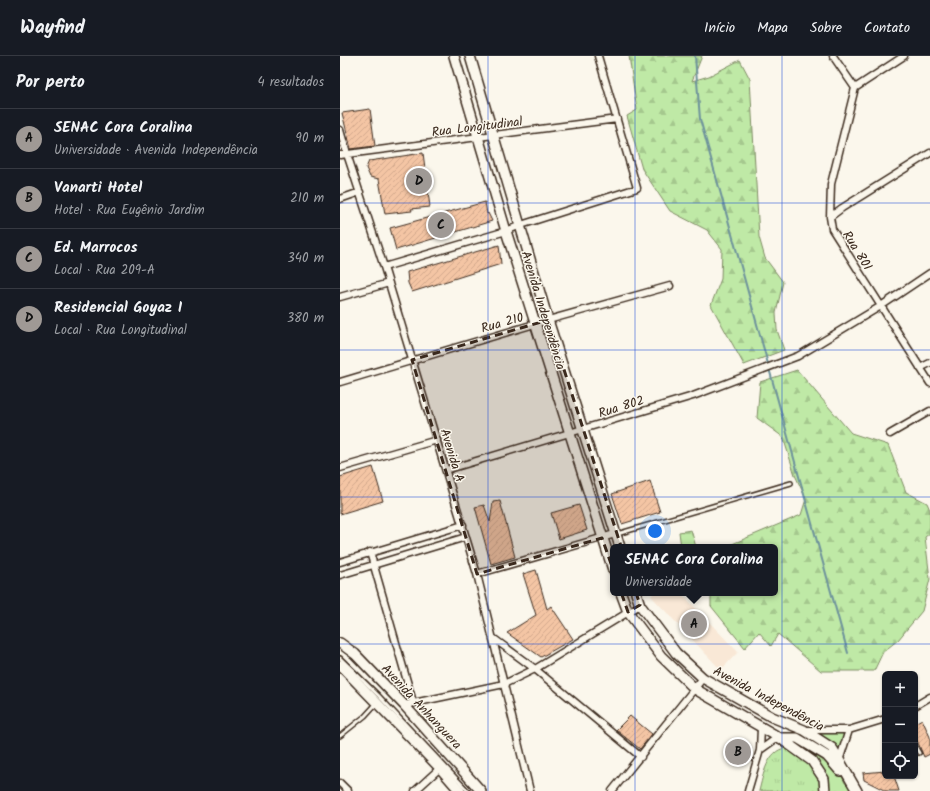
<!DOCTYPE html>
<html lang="pt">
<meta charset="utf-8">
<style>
:root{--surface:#171b24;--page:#20242c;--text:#f1f3f6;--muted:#9ea1a6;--line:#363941;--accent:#9f9995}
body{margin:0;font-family:Kalam,sans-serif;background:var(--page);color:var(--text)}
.controls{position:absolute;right:12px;bottom:12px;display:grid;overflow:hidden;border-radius:6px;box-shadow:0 1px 3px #0004}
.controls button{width:36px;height:36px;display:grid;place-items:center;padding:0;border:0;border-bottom:1px solid var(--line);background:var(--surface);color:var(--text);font:20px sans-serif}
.you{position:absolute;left:315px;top:475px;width:14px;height:14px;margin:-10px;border:3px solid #fff;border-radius:50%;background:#1a73e8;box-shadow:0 0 0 6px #1a73e833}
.badge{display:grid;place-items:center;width:26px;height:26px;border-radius:50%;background:var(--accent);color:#111;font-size:13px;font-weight:700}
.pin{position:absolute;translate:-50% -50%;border:2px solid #fff;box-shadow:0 1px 4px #0006}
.popup{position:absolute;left:270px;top:488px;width:168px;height:52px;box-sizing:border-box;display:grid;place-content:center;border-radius:6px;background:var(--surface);filter:drop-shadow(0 1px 3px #0005);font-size:13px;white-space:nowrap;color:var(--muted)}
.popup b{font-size:15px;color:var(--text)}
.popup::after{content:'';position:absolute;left:50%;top:100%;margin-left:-8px;border:8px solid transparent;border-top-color:var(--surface)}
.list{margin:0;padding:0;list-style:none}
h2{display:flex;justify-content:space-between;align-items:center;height:52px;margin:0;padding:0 16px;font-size:17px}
h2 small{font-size:13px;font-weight:400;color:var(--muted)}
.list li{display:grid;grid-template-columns:26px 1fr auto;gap:12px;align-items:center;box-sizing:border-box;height:60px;padding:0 16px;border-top:1px solid var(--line)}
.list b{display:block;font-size:15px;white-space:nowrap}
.list p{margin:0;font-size:13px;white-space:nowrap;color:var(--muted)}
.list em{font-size:13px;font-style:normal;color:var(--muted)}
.icon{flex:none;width:22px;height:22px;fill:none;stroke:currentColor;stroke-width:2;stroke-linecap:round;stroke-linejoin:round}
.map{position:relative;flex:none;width:590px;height:735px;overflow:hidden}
header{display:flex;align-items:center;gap:24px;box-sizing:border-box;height:56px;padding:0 20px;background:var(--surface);border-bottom:1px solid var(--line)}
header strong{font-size:19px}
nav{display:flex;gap:22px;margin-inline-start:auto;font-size:14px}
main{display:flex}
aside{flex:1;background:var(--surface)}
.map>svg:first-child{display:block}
.built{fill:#f9e8d6}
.grass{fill:url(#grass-tufts);stroke:#7d8a62}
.forest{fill:url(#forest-firs);stroke:#7d8a62}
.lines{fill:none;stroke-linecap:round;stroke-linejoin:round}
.stream{stroke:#6d929b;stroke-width:2}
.building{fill:url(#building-hatch);stroke:#3b2a1e}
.lane-casing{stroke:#3b2a1e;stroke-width:6}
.street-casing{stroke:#3b2a1e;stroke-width:9}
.primary-casing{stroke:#3b2a1e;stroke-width:12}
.lane{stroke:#fbf7ec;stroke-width:3}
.street{stroke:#fbf7ec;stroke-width:6}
.primary{stroke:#fbf7ec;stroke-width:9}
.marked{fill:#3b2a1e;fill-opacity:0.2;stroke:#3b2a1e;stroke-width:3;stroke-dasharray:8 5;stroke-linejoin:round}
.grid{fill:none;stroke:#1d4ed8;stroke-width:1;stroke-opacity:0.55}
.labels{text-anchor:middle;stroke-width:3;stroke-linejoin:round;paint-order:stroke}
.street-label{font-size:13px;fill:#3b2a1e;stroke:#fbf7ec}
</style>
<header>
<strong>Wayfind</strong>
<nav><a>Início</a><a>Mapa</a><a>Sobre</a><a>Contato</a></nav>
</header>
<main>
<aside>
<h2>Por perto<small>4 resultados</small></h2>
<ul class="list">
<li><span class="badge">A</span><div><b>SENAC Cora Coralina</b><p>Universidade · Avenida Independência</p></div><em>90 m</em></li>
<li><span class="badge">B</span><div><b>Vanarti Hotel</b><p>Hotel · Rua Eugênio Jardim</p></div><em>210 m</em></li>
<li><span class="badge">C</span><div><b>Ed. Marrocos</b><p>Local · Rua 209-A</p></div><em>340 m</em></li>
<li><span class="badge">D</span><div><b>Residencial Goyaz I</b><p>Local · Rua Longitudinal</p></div><em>380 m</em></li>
</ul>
</aside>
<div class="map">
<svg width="590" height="735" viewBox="0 0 590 735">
<defs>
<pattern id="grass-tufts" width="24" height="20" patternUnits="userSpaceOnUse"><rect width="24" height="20" fill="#bfe9a6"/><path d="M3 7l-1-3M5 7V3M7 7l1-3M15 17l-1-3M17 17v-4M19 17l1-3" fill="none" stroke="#a5c88e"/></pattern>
<pattern id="forest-firs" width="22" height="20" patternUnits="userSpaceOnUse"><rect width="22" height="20" fill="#bfe9a6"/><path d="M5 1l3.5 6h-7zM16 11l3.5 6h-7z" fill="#a5c88e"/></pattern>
<pattern id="building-hatch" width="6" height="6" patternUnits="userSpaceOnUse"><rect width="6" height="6" fill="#f4c5a4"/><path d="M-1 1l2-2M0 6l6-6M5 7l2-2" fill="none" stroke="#d2a98d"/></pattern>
</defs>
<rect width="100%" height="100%" fill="#fbf7ec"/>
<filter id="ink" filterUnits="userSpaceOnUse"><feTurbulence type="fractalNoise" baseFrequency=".025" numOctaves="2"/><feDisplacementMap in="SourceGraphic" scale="8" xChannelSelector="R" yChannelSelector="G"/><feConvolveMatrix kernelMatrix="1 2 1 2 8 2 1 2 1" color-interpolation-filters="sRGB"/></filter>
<g filter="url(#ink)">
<!-- built -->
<path class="built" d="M314,537H341L398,596L381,614L311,540Z"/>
<!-- grass -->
<path class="grass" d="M470,676H505L500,697Z
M450,689H465L498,712L505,727L516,735H487L485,723Z
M446,692C464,702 480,714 484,735H419C423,720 427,694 446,692Z"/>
<!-- forest -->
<path class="forest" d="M289,0H362L352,25L369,20L400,4L410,23L419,181L425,202L443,226L436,257L437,274L444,294L404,309L371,249L381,223L382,193L367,174L330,155L302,113L287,60L297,54Z
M457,314L511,377L548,389L566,436L587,447L590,454V477L585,481L590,523L582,555L558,584L543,596L534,615H481L438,578L431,590L419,576L405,592L371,550V537H435V491H385L461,459L466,443L455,419L443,381L417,362L420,326Z
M351,474L356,491H341L339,476Z"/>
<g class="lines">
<!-- stream -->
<path class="stream" d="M355,0L360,63L428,308
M430,316L508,597"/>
</g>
<!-- building -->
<path class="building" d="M30,53L35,90L11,93L2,57Z
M83,97L90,151L71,153L72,155L45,158L39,123L30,121L26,112L29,105Z
M145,146L147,158L148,157L152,165L56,194L50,172Z
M159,189L161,208L72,236L68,227L67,216Z
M33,411L43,445L0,458V421Z
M310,425L320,456L282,468L272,438Z
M160,445L175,501L151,508L135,451L144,449L150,466L153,446Z
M239,449L247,474L219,483L211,457Z
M196,514L207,553L211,550L233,583L201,601L167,577L196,559L183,518Z
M290,660L312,678L300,693L276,674Z
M582,663L590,681V698L584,701L575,680V667Z
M545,715V720H554L559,735H546L524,724L523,717Z"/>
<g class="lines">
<defs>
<path id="lane" d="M277,478L451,427
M0,602L39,640L128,735
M0,680L25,660L36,648
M575,690L579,697"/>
<path id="street" d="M493,0L515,32
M515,32L491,128L490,161L492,173L590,327
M515,32L564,0
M0,74L7,98L44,211L137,518L190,735
M0,99L277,63
M0,143L20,136
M490,161L502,152L590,97
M44,211L166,175L181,169L297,132L258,0
M0,241L49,227
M580,312L590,307
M0,326L208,264L330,230
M550,378L590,355
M0,412L97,384
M106,414L353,340L458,300L541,250L590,217
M30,496L73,646
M0,506L123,469
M137,518L275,478
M0,519L126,481
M153,582L195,613L301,701
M64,649L164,628L195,613L300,549
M575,650L590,641
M464,674H509L545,663
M420,694L434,684L440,682
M499,705L509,674
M0,727L8,735
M75,735L100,712
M272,735L363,622
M408,735L420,694L421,672"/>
<path id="primary" d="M114,0L166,175L273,514
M130,0L208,264L280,491
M281,537L288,556L321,600L355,633L440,682L472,705L484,723L485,735
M296,537L300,549L336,597L363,622L432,661L464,674L492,692L494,695L517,735
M0,587L15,598L64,649L141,735
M0,609L100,712L120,735
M440,682H457L487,700L500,715"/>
</defs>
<!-- lane casing -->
<use href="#lane" class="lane-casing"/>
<!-- street casing -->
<use href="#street" class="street-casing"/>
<!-- primary casing -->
<use href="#primary" class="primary-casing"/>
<!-- lane -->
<use href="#lane" class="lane"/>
<!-- street -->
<use href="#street" class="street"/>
<!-- primary -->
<use href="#primary" class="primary"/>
</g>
</g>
<!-- marked area -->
<path class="marked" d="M208,264L300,549L288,556L262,482L137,518L72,304Z"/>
<!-- grid -->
<path class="grid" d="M148,0V735M295,0V735M442,0V735M0,147H590M0,294H590M0,441H590M0,588H590"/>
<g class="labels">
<!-- street labels -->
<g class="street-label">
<text transform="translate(137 70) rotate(-7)" y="5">Rua Longitudinal</text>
<text transform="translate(518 194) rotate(58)" y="5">Rua 801</text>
<text transform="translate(204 254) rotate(73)" y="5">Avenida Independência</text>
<text transform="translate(162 266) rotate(-16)" y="5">Rua 210</text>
<text transform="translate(281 350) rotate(-17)" y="5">Rua 802</text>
<text transform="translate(113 399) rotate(73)" y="5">Avenida A</text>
<text transform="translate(429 642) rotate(28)" y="5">Avenida Independência</text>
<text transform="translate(82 650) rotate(47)" y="5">Avenida Anhanguera</text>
</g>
</g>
</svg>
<div class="controls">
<button>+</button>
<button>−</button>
<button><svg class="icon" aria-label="locate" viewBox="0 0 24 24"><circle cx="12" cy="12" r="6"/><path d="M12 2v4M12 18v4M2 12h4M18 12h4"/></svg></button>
</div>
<div class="you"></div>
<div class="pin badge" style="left:354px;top:568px">A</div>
<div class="popup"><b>SENAC Cora Coralina</b>Universidade</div>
<div class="pin badge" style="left:398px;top:696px">B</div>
<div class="pin badge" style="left:101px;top:169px">C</div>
<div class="pin badge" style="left:79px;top:125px">D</div>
</div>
</main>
